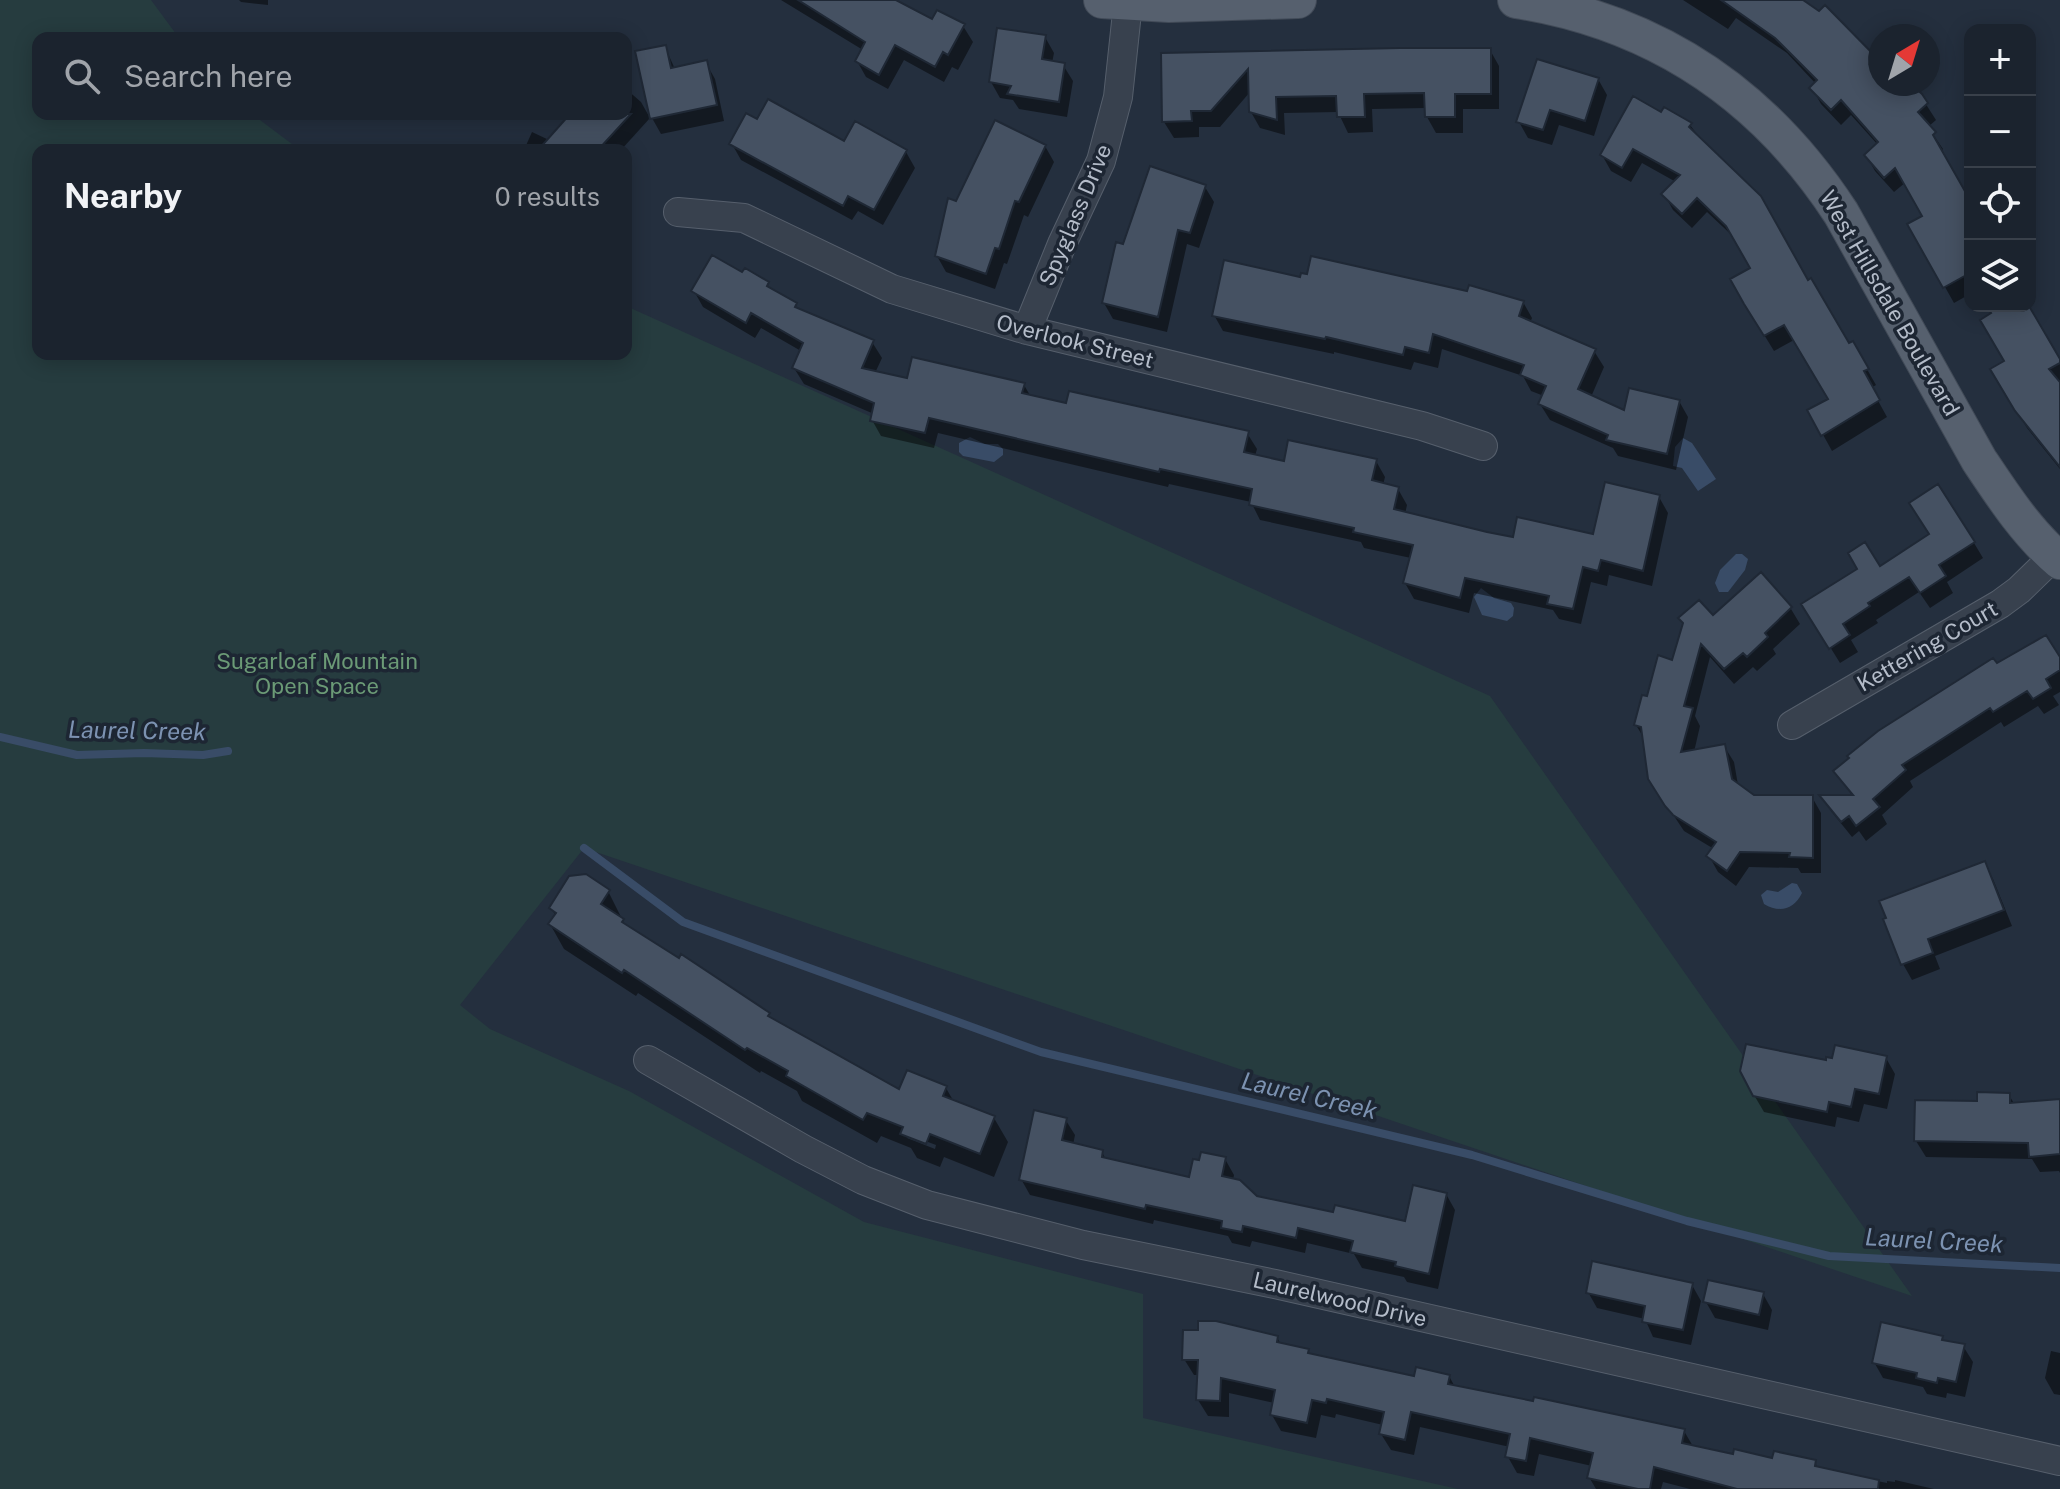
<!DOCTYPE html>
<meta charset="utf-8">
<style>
:root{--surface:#1b232e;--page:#242b36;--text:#f1f3f6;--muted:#a0a4aa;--line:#39404a}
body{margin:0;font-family:"Public Sans",sans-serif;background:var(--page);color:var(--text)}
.controls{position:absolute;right:24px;top:24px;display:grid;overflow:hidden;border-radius:16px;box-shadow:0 4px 20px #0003}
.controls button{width:72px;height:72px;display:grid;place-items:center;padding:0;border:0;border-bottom:2px solid var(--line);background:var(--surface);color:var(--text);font:40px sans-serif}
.compass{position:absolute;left:1868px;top:24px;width:72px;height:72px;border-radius:50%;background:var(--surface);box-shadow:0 4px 20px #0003;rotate:38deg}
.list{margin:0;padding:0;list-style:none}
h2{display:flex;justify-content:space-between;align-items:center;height:104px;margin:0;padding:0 32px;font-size:34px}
h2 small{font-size:26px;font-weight:400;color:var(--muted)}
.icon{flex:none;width:44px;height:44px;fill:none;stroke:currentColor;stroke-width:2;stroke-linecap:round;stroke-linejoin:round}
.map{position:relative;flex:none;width:2060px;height:1489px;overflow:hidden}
.search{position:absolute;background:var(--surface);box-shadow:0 4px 20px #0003;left:32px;top:32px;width:600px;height:88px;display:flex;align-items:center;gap:20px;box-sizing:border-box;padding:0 28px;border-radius:16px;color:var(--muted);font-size:30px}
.panel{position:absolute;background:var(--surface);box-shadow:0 4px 20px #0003;left:32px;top:144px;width:600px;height:216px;border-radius:16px}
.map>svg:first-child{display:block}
.green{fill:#263c3f}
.water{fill:#394c67}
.shadow{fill:#0007;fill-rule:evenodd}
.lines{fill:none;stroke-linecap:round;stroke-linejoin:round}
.stream{stroke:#394c67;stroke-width:8}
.building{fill:#455162;stroke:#1f2835;stroke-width:2}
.minor-casing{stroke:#565f6c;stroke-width:30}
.major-casing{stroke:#414a57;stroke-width:38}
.minor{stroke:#38414e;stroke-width:28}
.major{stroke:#56606e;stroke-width:36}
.labels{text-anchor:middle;stroke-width:7;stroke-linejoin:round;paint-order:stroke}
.street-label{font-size:22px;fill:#b4bcc9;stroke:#1d2633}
.park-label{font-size:22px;fill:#6b9a76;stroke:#1d2633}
.water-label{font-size:24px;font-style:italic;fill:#7c92b1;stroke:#1d2633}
</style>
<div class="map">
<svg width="2060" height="1489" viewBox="0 0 2060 1489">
<rect width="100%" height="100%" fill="#242f3e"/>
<!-- green -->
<path class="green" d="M0,0H151L179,38H38V114H252L300,150H38V354H626V306L1490,696L1912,1296L584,848L460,1005L490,1029L629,1091L864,1222L1143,1294V1418L1458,1489H0Z"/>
<!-- water -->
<path class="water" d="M970,437L985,444H998L1003,449V455L994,462L963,456L959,452V443Z
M1683,438L1692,443L1716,479L1698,491L1682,468L1673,466L1675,447Z
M1736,554H1742L1748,559L1745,570L1728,592H1719L1715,583L1720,570Z
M1481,588L1494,598L1511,603L1514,608L1513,616L1507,621L1482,615L1474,597Z
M1792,883L1797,884L1802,893C1794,910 1779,913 1764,904L1761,895L1767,890L1778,892Z"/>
<!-- shadow -->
<path class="shadow" d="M239,0H268V5L241,2Z
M781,0H892L933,22L963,26L973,42L958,70L952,67L944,82L904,60L888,89L866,77L857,61L863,50Z
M1683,0H1799L1880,70V84H1891L1902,97L1920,95L1936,120L1928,127L1943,149L1941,152L1970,204V294L1954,303L1910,225L1925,216L1906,182L1894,192L1875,171L1866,155L1878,145L1851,115L1841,125L1821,104L1812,88L1816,84L1787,53L1736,18L1728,29Z
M1045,37L1054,53L1052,63L1063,65L1073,81L1067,117L1019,109L1013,100L1000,98L991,82Z
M665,47L675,69L706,63L715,79L724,121L661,134L652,118Z
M1490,50L1499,66V109H1463V133H1436L1427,117L1426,108L1372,109L1373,132L1348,133L1338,112L1284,113L1285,135L1260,128L1251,112L1250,92L1220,127H1199V137L1174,138L1164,122L1163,55Z
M1598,79L1607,95L1594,136L1559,125L1552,145L1528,138L1519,122Z
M626,89L641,102L650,118L621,150H524L532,132L549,140L572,114H626Z
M1662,115L1690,125L1808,282L1848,345L1852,343L1876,385L1871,388L1887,417L1832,451L1810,411L1830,400L1794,340L1774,351L1755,320L1753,268L1738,241L1707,212L1692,228L1673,210L1664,194L1676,182L1642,163L1631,182L1611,171L1602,155Z
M758,122L845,143L906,152L915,168L883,225L858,211L852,220L741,160L732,144Z
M1045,146L1054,162L1028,217L1024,215L1007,264L1004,263L995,289L946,272L937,256L957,203Z
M1205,187L1214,202L1199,248L1187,244L1167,332L1113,319L1104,303L1124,246Z
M742,275L767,284L772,291L795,305L798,310L872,342L882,358L875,373L909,380L1024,385L1031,397L1068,405L1247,433L1257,449L1255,456L1285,463L1376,461L1385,477L1383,485L1398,489L1407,505L1405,514L1514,539L1595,536L1659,497L1668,513L1652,586L1609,575L1607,586L1591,582L1581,624L1559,619L1553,610L1474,593L1469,613L1414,599L1405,583L1411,558L1364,548L1361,542L1260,520L1251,502L1169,484L1168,487L938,433L934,448L881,436L872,420L874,414L804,384L794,368L801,351L761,328L755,338L703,307L694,291Z
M1302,280L1468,293L1523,302L1532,318L1530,323L1594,351L1604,367L1591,397L1626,412L1679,401L1688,417L1676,470L1618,456L1613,448L1550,420L1540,404L1544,396L1531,391L1523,376L1442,349L1438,368L1414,362L1411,370L1334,352V354L1223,331L1214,315Z
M1989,306H2028L2060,363V469L2027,428L1993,370L2007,362Z
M1974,543L1983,558L1947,582L1953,593L1930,608L1919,592L1876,620L1878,623L1851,640L1858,652L1840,663L1804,605L1879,569Z
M1761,575L1791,609L1800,624L1773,649L1776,654L1757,671L1753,667L1734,684L1710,657L1695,716L1700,726L1694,752L1724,746L1734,762L1738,785L1754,797H1812L1821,813V873H1801L1798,868L1749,867L1736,886L1718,872L1709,856L1714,849L1684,831L1660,795L1645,740L1636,725L1649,698L1674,662L1713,618Z
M2060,661V692L2053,696L2059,705L2044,714L2038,706L2004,727L2001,722L1910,781L1913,787L1882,815L1887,824L1866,841L1859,831L1852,837L1831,811L1823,797H1853L1836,771L1996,666Z
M1984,863L1993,879L2012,926L1935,956L1940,969L1912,980L1903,964L1888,919Z
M608,891L626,927L768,1015L772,1020L900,1092L946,1088L954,1102L994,1118L1008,1142L994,1177L944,1157L940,1167L917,1158L911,1148L881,1136L877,1143L802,1101L797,1091L761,1071L760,1073L638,993L636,996L564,949L550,924L556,916L551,908ZM907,1134L936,1145L935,1149L907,1138Z
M1886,1058L1895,1074L1887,1109L1864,1104L1859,1122L1837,1117L1835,1127L1764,1112L1754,1095L1827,1063Z
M2009,1095L2015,1105L2060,1101V1173L2059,1171L2040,1172L2032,1159L1926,1157L1916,1141L1979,1103Z
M1065,1119L1075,1135L1073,1145L1102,1152L1106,1160L1191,1180L1225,1159L1234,1175L1233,1180L1256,1197L1335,1215L1407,1224L1446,1194L1455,1210L1438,1289L1407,1282L1404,1277L1362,1268L1354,1254L1307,1243L1305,1253L1252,1241L1250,1247L1232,1243L1228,1236L1154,1220L1153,1224L1030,1195L1021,1179Z
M1692,1285L1701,1301L1691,1345L1653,1337L1645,1319L1597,1308L1588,1292Z
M1763,1294L1772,1310L1768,1330L1715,1318L1706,1302Z
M1277,1337L1281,1345L1307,1351L1310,1356L1416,1378L1449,1376L1455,1387L1684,1431L1694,1448L1735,1457L1815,1462L1818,1469L1887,1483V1481L1895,1482V1480L1934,1489H1690L1663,1482L1661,1489H1596L1589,1477L1592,1466L1539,1454L1534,1476L1517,1473L1508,1457L1510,1447L1420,1427L1414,1455L1391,1450L1381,1434L1383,1425L1336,1414L1335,1418L1321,1415L1316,1438L1281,1431L1272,1415L1274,1403L1229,1393V1417L1208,1416L1198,1400L1199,1375H1194L1184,1359Z
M1941,1338L1944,1342L1963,1346L1973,1362L1965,1397L1947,1393L1946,1398L1927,1394L1923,1387L1883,1378L1874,1362Z
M2051,1351L2060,1353V1395L2054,1394L2045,1378Z"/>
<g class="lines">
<!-- stream -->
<path class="stream" d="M0,737L77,755L144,753L203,755L228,751
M584,848L683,922L1041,1052L1472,1155L1687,1221L1829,1256L2060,1268"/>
</g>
<!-- building -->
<path class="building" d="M798,0H896L932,19L937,10L965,24L948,55L943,52L935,67L895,45L879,75L855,61L865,42Z
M1721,0H1803L1819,11L1825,5L1880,61V84H1893L1902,94L1912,85L1922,94L1928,103L1918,112L1936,132L1933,135L1970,200V273L1943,288L1907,224L1922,216L1895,168L1884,178L1864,155L1878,142L1841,100L1831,110L1809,88L1817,80L1775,38Z
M997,28L1046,35L1042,59L1065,63L1059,102L1007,94L1011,86L989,82Z
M666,45L671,68L707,60L717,105L650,119L635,51Z
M1400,48H1491V94H1455V117H1425L1424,93L1364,94L1365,117H1337L1336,96L1276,97L1277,120L1249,112L1248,69L1211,111H1191L1192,121L1162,122L1161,53Z
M1537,59L1599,78L1585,121L1550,110L1543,130L1516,122Z
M1633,96L1661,112L1664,107L1692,123L1689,127L1761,196L1808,280L1811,278L1849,343L1853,341L1869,369L1864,371L1880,400L1821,436L1807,410L1828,399L1784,325L1764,336L1744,304L1730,279L1750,268L1726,226L1697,198L1682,214L1661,194L1680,175L1633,149L1622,168L1600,155Z
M768,99L844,141L855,121L907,150L874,210L848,196L843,206L729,144L746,113L757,119Z
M570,114H631L598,150H538Z
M995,120L1046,145L1019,202L1015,201L999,249L995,248L986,274L935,256L948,198L956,201Z
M1150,166L1206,185L1190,233L1178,230L1158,317L1102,303L1116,242L1123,244Z
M712,255L742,272L745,268L769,282L767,286L797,303L795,307L874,340L862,368L907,378L912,357L1025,383L1022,393L1066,403L1069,391L1249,431L1244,452L1284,461L1288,440L1377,459L1372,480L1399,487L1394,509L1487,532L1513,537L1517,517L1593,534L1605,482L1660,495L1643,571L1601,560L1598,571L1583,567L1573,609L1547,604L1549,596L1465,578L1460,598L1403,583L1413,545L1353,532L1354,528L1249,505L1252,489L1160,469L1159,472L929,418L925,433L870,421L874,403L792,368L803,343L751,313L746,323L691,291Z
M1311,256L1467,291L1469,285L1524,301L1519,316L1596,349L1578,389L1624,410L1629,388L1680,400L1667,454L1606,440L1608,435L1538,404L1546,386L1520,375L1524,365L1433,334L1429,353L1405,347L1403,355L1326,337L1325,339L1212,316L1224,260L1300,277L1301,273L1307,274Z
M1986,306H2029L2060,359V363L2049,369L2060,382V467L2015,411L1990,369L2004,361L1980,320L1991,313Z
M1938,484L1975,542L1939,565L1946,576L1920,593L1909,577L1868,603L1870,606L1843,624L1850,635L1829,649L1801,604L1857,569L1848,553L1865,542L1880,566L1929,534L1909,503Z
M1761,572L1792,607L1765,633L1768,637L1747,657L1743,653L1724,669L1701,644L1684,706L1693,708L1681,752L1725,744L1732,779L1754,795H1813V858L1789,857L1790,853L1740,852L1727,871L1706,856L1716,842L1673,815L1665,806L1648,779L1641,727L1634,725L1642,695L1647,696L1658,655L1672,660L1683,623L1678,618L1699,600L1713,615Z
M2046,635L2060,657V670L2046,679L2051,688L2033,699L2027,691L1993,712L1990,708L1902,765L1906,770L1873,799L1880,807L1856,826L1849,816L1841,822L1819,795H1853L1833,771L1849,758L1847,756L1878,731L1993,658L1997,663Z
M1985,861L2004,910L1928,939L1933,953L1901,965L1883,919L1886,918L1879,901Z
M586,874L610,890L601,904L624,919L622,922L679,958L681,954L770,1013L768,1016L899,1089L907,1070L947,1086L943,1096L995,1116L980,1154L930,1134L926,1144L900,1134L903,1127L867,1113L863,1120L786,1076L788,1071L747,1048L745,1050L624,970L622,973L548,924L556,913L549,908L569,876Z
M1746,1044L1826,1060V1057L1832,1058L1835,1045L1887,1056L1879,1094L1855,1089L1851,1107L1829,1102L1827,1112L1753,1096L1740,1071Z
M1977,1092L2010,1093V1103L2060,1099V1154L2029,1157L2028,1143L1914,1141L1915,1100L1977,1101Z
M1034,1110L1067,1118L1062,1140L1103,1150L1102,1157L1189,1177L1193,1159L1199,1160L1201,1152L1226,1157L1222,1176L1240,1180L1257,1196L1333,1212L1335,1205L1405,1221L1413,1185L1447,1193L1429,1274L1395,1266L1396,1262L1350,1252L1353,1241L1298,1228L1296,1238L1243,1226L1242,1232L1221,1228L1222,1221L1146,1205L1145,1209L1019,1180Z
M1592,1261L1693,1283L1683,1330L1642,1322L1645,1306L1586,1293Z
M1708,1280L1764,1292L1759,1315L1703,1302Z
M1198,1321H1216L1278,1336L1277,1342L1309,1349L1308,1353L1414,1376L1416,1367L1450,1375L1448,1384L1533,1401L1534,1397L1685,1429L1682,1443L1733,1454L1734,1449L1772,1458L1774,1451L1816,1460L1815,1466L1879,1480L1878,1489H1737L1654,1467L1650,1489H1638L1587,1478L1593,1453L1530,1438L1526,1461L1505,1457L1510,1434L1411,1412L1405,1440L1379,1434L1384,1412L1327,1399L1326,1403L1312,1400L1307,1423L1270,1415L1275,1390L1221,1378L1220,1401L1196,1400L1198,1360H1182L1183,1330H1198Z
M1881,1322L1943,1336L1942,1340L1965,1344L1956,1382L1938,1378L1937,1383L1916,1378L1917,1373L1872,1363Z"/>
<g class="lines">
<defs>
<path id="minor" d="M678,212L744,218L892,289L1027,330L1422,426L1483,446
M1027,330L1062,244L1101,161L1118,97L1128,3
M1792,725L2000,604L2019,590L2054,556
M648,1060L803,1149L863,1180L927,1205L1083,1245L1275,1284L2060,1461"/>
<path id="major" d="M1102,0L1169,4L1298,0
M1516,0C1657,22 1764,95 1841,213L1979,460C2003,496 2027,533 2060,561"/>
</defs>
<!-- minor casing -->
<use href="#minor" class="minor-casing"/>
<!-- major casing -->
<use href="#major" class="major-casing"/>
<!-- minor -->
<use href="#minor" class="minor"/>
<!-- major -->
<use href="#major" class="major"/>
</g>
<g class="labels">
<!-- street labels -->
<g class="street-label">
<text transform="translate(1075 215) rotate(-67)" y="8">Spyglass Drive</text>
<text transform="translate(1890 303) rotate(60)" y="8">West Hillsdale Boulevard</text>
<text transform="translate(1075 341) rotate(14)" y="8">Overlook Street</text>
<text transform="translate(1927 646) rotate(-30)" y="8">Kettering Court</text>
<text transform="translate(1340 1299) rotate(13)" y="8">Laurelwood Drive</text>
</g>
<!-- park labels -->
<g class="park-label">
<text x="317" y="669">Sugarloaf Mountain<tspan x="317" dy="25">Open Space</tspan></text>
</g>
<!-- water labels -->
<g class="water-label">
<text transform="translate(137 731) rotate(1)" y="8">Laurel Creek</text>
<text transform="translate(1309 1096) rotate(13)" y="8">Laurel Creek</text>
<text transform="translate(1934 1241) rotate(3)" y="8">Laurel Creek</text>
</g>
</g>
</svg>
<div class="controls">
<button>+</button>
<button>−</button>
<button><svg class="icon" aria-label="locate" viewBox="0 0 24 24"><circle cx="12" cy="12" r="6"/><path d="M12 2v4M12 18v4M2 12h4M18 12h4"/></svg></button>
<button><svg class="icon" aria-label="layers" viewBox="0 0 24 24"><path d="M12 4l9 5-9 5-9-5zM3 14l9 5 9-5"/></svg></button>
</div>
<svg class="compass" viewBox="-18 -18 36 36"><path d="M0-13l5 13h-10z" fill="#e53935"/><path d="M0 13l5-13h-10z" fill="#a0a4aa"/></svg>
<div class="search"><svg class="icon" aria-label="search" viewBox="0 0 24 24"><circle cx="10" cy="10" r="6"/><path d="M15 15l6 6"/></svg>Search here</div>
<section class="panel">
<h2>Nearby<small>0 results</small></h2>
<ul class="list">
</ul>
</section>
</div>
